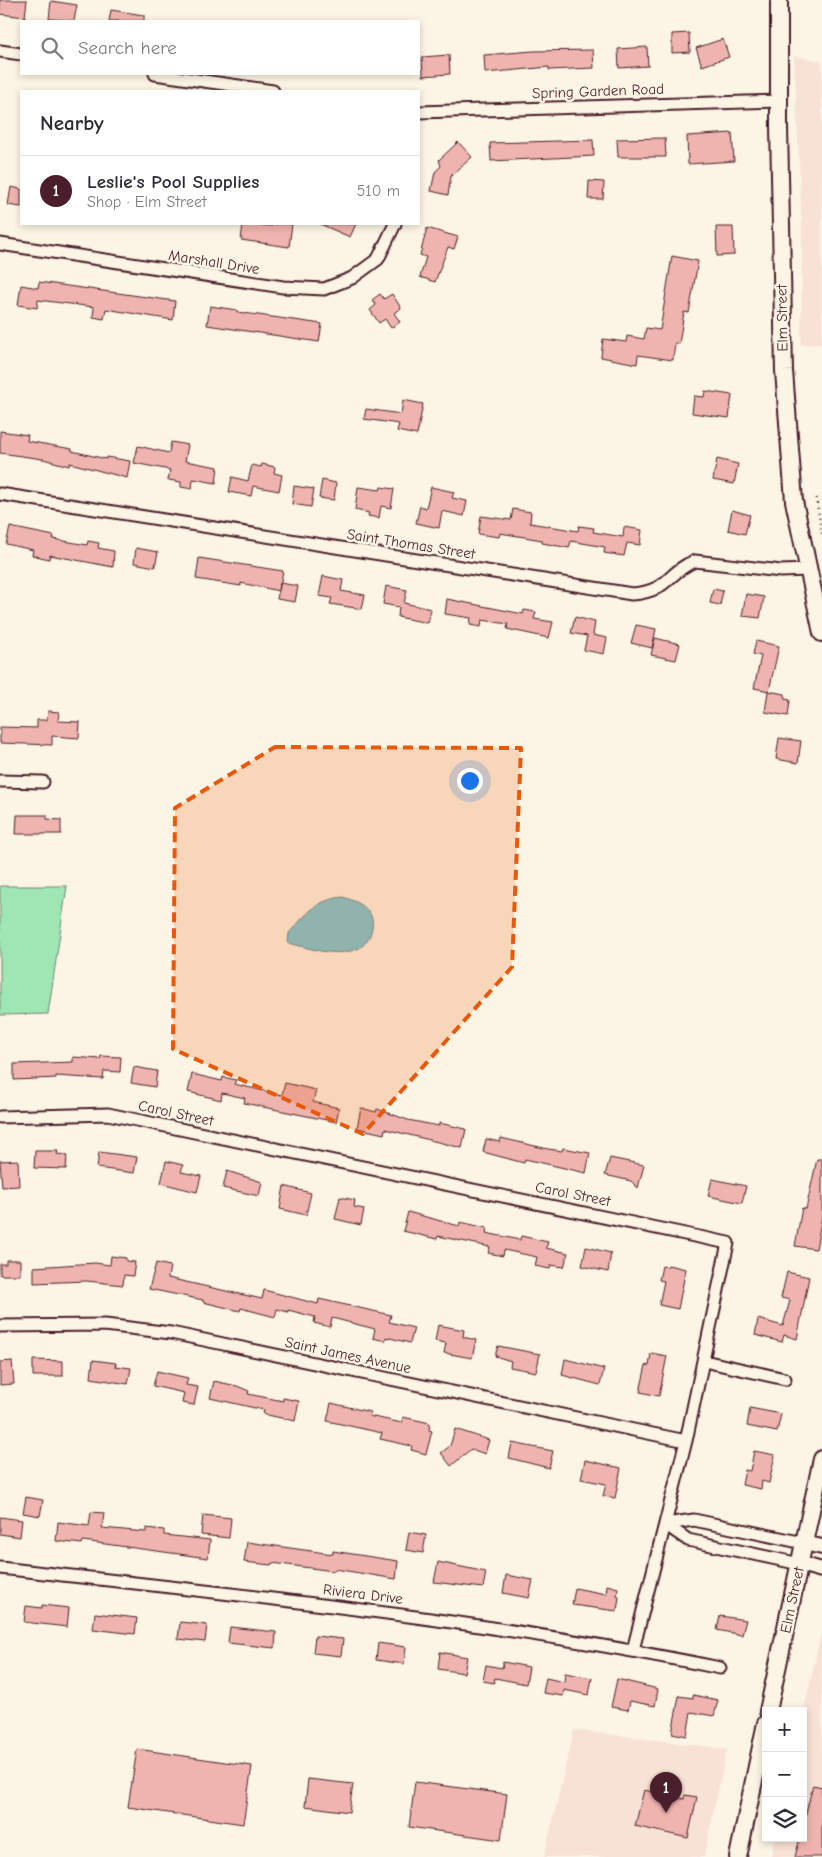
<!DOCTYPE html>
<meta charset="utf-8">
<style>
:root{--surface:#fff;--page:#f7f7f7;--text:#2b2b33;--muted:#7c7c81;--line:#e1e1e2;--accent:#4a1f2b}
body{margin:0;font-family:"Comic Neue",sans-serif;background:var(--page);color:var(--text)}
.controls{position:absolute;right:15px;bottom:15px;display:grid;overflow:hidden;border-radius:0px;box-shadow:0 2px 8px #0003}
.controls button{width:45px;height:45px;display:grid;place-items:center;padding:0;border:0;border-bottom:1px solid var(--line);background:var(--surface);color:var(--text);font:25px sans-serif}
.you{position:absolute;left:469px;top:780px;width:18px;height:18px;margin:-12px;border:4px solid #fff;border-radius:50%;background:#1a73e8;box-shadow:0 0 0 8px #1a73e833}
.badge{display:grid;place-items:center;width:32px;height:32px;border-radius:50%;background:var(--accent);color:#fff;font-size:16px;font-weight:700}
.pin{position:absolute;translate:-50% -41px;filter:drop-shadow(0 1px 2px #0008)}
.pin::after{content:'';position:absolute;top:26px;width:18px;height:15px;background:inherit;clip-path:polygon(0 0,100% 0,50% 100%)}
.list{margin:0;padding:0;list-style:none}
h2{display:flex;justify-content:space-between;align-items:center;height:65px;margin:0;padding:0 20px;font-size:21px}
h2 small{font-size:16px;font-weight:400;color:var(--muted)}
.list li{display:grid;grid-template-columns:32px 1fr auto;gap:15px;align-items:center;box-sizing:border-box;height:70px;padding:0 20px;border-top:1px solid var(--line)}
.list b{display:block;font-size:19px;white-space:nowrap}
.list p{margin:0;font-size:16px;white-space:nowrap;color:var(--muted)}
.list em{font-size:16px;font-style:normal;color:var(--muted)}
.icon{flex:none;width:28px;height:28px;fill:none;stroke:currentColor;stroke-width:2;stroke-linecap:round;stroke-linejoin:round}
.map{position:relative;flex:none;width:822px;height:1857px;overflow:hidden}
.search{position:absolute;background:var(--surface);box-shadow:0 2px 8px #0003;left:20px;top:20px;width:400px;height:55px;display:flex;align-items:center;gap:12px;box-sizing:border-box;padding:0 18px;border-radius:0px;color:var(--muted);font-size:19px}
.panel{position:absolute;background:var(--surface);box-shadow:0 2px 8px #0003;left:20px;top:90px;width:400px;height:135px;border-radius:0px}
.map>svg:first-child{display:block}
.built{fill:#f8e2d5}
.green{fill:#9ee6b3;stroke:#74826f}
.water{fill:#7bcad8;stroke:#678693}
.building{fill:#efb4af;stroke:#4a1f2b}
.lines{fill:none;stroke-linecap:round;stroke-linejoin:round}
.minor-casing{stroke:#4a1f2b;stroke-width:15}
.tertiary-casing{stroke:#4a1f2b;stroke-width:18}
.secondary-casing{stroke:#4a1f2b;stroke-width:20}
.path{stroke:#4a1f2b;stroke-width:2.5;stroke-dasharray:1 4;stroke-linecap:butt}
.minor{stroke:#fcf5e5;stroke-width:11}
.tertiary{stroke:#fcf5e5;stroke-width:14}
.secondary{stroke:#fcf5e5;stroke-width:16}
.marked{fill:#e8590c;fill-opacity:0.2;stroke:#e8590c;stroke-width:4;stroke-dasharray:10 6;stroke-linejoin:round}
.labels{text-anchor:middle;stroke-width:5;stroke-linejoin:round;paint-order:stroke}
.street-label{font-size:15px;fill:#4a1f2b;stroke:#fcf5e5}
</style>
<div class="map">
<svg width="822" height="1857" viewBox="0 0 822 1857">
<rect width="100%" height="100%" fill="#fcf5e5"/>
<filter id="ink" filterUnits="userSpaceOnUse"><feTurbulence type="fractalNoise" baseFrequency=".02" numOctaves="2"/><feDisplacementMap in="SourceGraphic" scale="10" xChannelSelector="R" yChannelSelector="G"/><feConvolveMatrix kernelMatrix="1 2 1 2 8 2 1 2 1" color-interpolation-filters="sRGB"/></filter>
<g filter="url(#ink)">
<!-- built -->
<path class="built" d="M794,56L822,61V344L801,345L802,228Z
M822,1629V1857H771L775,1838H803V1713Z
M574,1730L727,1749L704,1857H544Z"/>
<!-- green -->
<path class="green" d="M0,886H67L48,1014L0,1015Z"/>
<!-- water -->
<path class="water" d="M343,897C362,903 379,912 370,935C367,942 362,948 354,950C332,957 310,948 288,943L289,933C307,914 315,900 343,897Z"/>
<!-- building -->
<path class="building" d="M0,0H27L25,17L0,14Z
M51,1L77,5L74,21L49,19Z
M111,10L144,15V21H109Z
M689,33L690,52L672,53V34Z
M723,39L729,57L702,66L696,48Z
M647,47L648,66L619,68L618,49Z
M593,50L594,68L549,70V67L485,73L484,55L533,51Z
M449,55L450,74L423,76L422,57Z
M732,133L734,161L688,164L687,136Z
M665,138L666,157H618L617,139Z
M593,140L594,156L491,161L490,143Z
M458,142L472,157L451,176L448,195L431,191L435,172L441,166L439,160Z
M589,181L604,182L603,199H588Z
M11,187L21,189V207L8,205Z
M243,224L272,226L273,224H292L289,247L241,240Z
M320,224H356L350,237Z
M716,227H733L734,255L717,256Z
M427,228L458,237L454,249L448,247L435,282L420,277L426,257L420,255Z
M672,256L698,261L689,313L684,312L679,344L675,343L673,360L638,355L637,364L601,357L603,339L626,342L627,336L644,339L646,328L660,330Z
M39,282L175,301L173,320L106,309L104,319L93,317L94,307L38,300L37,308L18,305L21,285L38,288Z
M380,294L384,299L392,294L401,308L394,313L400,322L391,328L385,319L379,323L370,310L376,305L372,300Z
M210,306L237,310V312L322,324L319,342L207,325Z
M705,391L732,395L729,418L692,413L694,396L704,397Z
M403,400L423,404L417,435L397,431L399,424L364,419L366,409L401,414Z
M0,431L28,435L27,441L72,449V451L106,459V457L130,461L127,478L70,463L69,466L43,459L0,453Z
M171,442L188,445L185,461L218,467L216,483L193,479L192,489L181,487V482L168,480L170,470L134,463L138,446L169,453Z
M717,459L738,464L734,484L713,480Z
M262,464L275,467L274,473L282,475L279,491L253,486L251,496L229,492L232,477L248,481L252,465L261,467Z
M322,480L336,483L334,500L319,498Z
M294,486L314,489L311,507L292,504Z
M358,487L380,490L381,487L394,489L391,508L381,506L379,518L368,516L369,513L355,510Z
M431,487L454,492L452,498L467,501L464,516L442,511L439,528L416,523L420,506L426,508Z
M513,509L531,512L530,523L578,531L579,526L594,528L593,532L623,537L624,527L642,530L640,545L627,543L624,556L604,553L605,547L571,541L569,548L542,543V540L500,533L499,537L478,534L481,516L511,520Z
M732,510L750,515L745,534L728,530Z
M10,527L54,536L53,539L87,545L88,541L99,543L98,548L114,551L113,567L50,555L49,559L32,555L33,550L6,544Z
M136,548L158,552L155,567L134,563Z
M199,558L283,571L279,591L241,583V586L196,579Z
M323,576L343,580L341,591L365,595L362,609L330,604L332,598L319,596Z
M280,583L298,586L295,602L277,599Z
M386,586L407,590L404,603L431,609L428,623L398,617L399,607L383,604Z
M713,589L723,591L720,605L710,603Z
M746,594L764,597L760,618L742,616Z
M447,599L523,614L524,610L536,612L534,619L553,622L549,638L507,629L508,624L482,620L481,627L470,625L471,618L445,614Z
M575,617L595,622L593,635L607,638L604,654L584,650L587,636L571,633Z
M636,625L656,629L652,648L631,643Z
M655,638L680,644L676,660L651,655Z
M756,641L779,646L769,691L754,688L761,656L753,654Z
M768,691L785,694V699L790,700L788,716L765,712Z
M48,711L59,712L58,721L80,722L79,738L52,736V745L0,743V727L37,728V720H47Z
M779,738L801,741L798,763L776,759Z
M17,815H47V819L61,820V834H16Z
M101,1056L121,1057L120,1072L104,1071L103,1079L56,1076V1078L14,1080V1064L73,1062V1057L100,1059Z
M134,1067L157,1071L155,1087L131,1083Z
M192,1074L222,1081L223,1077L236,1080L234,1084L282,1095L285,1083L316,1090L313,1102L339,1108L336,1122L244,1103L245,1098L222,1093L221,1100L188,1092Z
M361,1108L376,1112L377,1109L408,1120L439,1126V1123L466,1129L462,1148L385,1129L384,1134L357,1128Z
M501,1138L548,1149L562,1151L563,1148L590,1153L586,1173L525,1159L524,1163L483,1152L486,1139L500,1142Z
M35,1151H58L57,1154L67,1155L66,1169L34,1168Z
M99,1152L137,1157L134,1173L97,1168Z
M610,1158L644,1165L638,1188L631,1181L605,1175Z
M817,1159H822V1216L816,1249L795,1246L802,1208L806,1209Z
M18,1160L19,1186L2,1187L0,1161Z
M166,1161L183,1165L181,1172L201,1176L197,1192L161,1183Z
M227,1171L262,1182L259,1196L223,1188Z
M712,1179L746,1186L742,1203L708,1196Z
M284,1186L311,1193L306,1215L280,1209Z
M340,1197L355,1200L354,1207L364,1209L361,1225L335,1219Z
M408,1212L459,1226L460,1222L487,1228L486,1233L520,1240L521,1236L548,1242L546,1248L568,1253L564,1267L551,1265L550,1269L535,1266L537,1257L504,1250L503,1256L488,1253L490,1247L438,1236L437,1239L403,1231Z
M586,1247L611,1253L608,1272L582,1266Z
M111,1256L126,1258V1261L135,1262L133,1276L124,1275L123,1285L87,1281L34,1283V1267L95,1263L110,1265Z
M6,1260H20V1275H0V1264H6Z
M156,1263L170,1266L168,1278L262,1299L264,1290L318,1304L319,1299L391,1315L389,1322L414,1328L410,1343L386,1337L385,1341L373,1338L375,1329L332,1318L330,1327L314,1323L315,1317L288,1310V1312L277,1309L275,1317L241,1308L240,1311L203,1302V1300L149,1289Z
M668,1265L686,1269L678,1309L659,1305L664,1281L659,1280L662,1266L667,1267Z
M787,1272L809,1277L797,1339L784,1335L782,1342L755,1335L758,1319L783,1326L790,1300L781,1298Z
M438,1325L464,1330L463,1337L476,1340L472,1358L444,1353L446,1343L435,1341Z
M498,1346L540,1354L536,1372L510,1367L511,1361L495,1356Z
M651,1353L667,1356L659,1396L640,1392L646,1365L649,1366Z
M565,1359L604,1369L600,1385L562,1375Z
M33,1360L63,1361V1376H33Z
M93,1360L116,1363L115,1366L131,1368L128,1384L91,1378Z
M12,1361L14,1384L0,1385V1362Z
M157,1371L188,1378L186,1385L198,1387L194,1405L182,1403L184,1393L153,1386Z
M214,1381L237,1386L249,1391L248,1394L283,1401V1398L299,1401L295,1421L263,1414L264,1410L210,1398Z
M331,1403L370,1412L369,1416L402,1423L403,1417L430,1423L429,1430L432,1431L426,1454L411,1450L412,1446L380,1439L382,1433L327,1421Z
M750,1408L781,1414L777,1432L747,1426Z
M455,1429L489,1440L485,1454L471,1449L451,1466L441,1453L450,1446Z
M512,1443L553,1451L549,1468L509,1458Z
M754,1451L775,1455L769,1483L762,1481L761,1489L742,1485L745,1470L750,1471Z
M585,1460L621,1468L615,1498L603,1496L606,1484L581,1479Z
M26,1497L43,1500L40,1516L23,1513Z
M91,1512L104,1513L102,1528L146,1532V1528L164,1530V1535L210,1540L208,1558L83,1541L82,1544L56,1541L58,1522L89,1526Z
M203,1515L231,1518L229,1538L201,1535Z
M0,1517L22,1520L20,1537L0,1534Z
M409,1532L426,1535L423,1553L406,1550Z
M247,1542L333,1554V1551L398,1561L396,1579L335,1569L334,1571L272,1563L271,1565L244,1562Z
M438,1562L486,1572L483,1588L434,1582Z
M506,1575L533,1580L529,1598L503,1593Z
M607,1585L618,1588L617,1596L619,1597L617,1611L572,1605L575,1588L606,1594Z
M42,1605L69,1608L67,1627L24,1622L26,1606L42,1608Z
M95,1613L137,1618L135,1634L93,1629Z
M720,1616L746,1620L742,1635L717,1630Z
M180,1622L207,1625L205,1642L178,1639Z
M230,1627L276,1632L275,1648L228,1643Z
M315,1636L343,1639L341,1656L313,1653Z
M378,1643L406,1647L404,1664L376,1660Z
M440,1652L467,1657L464,1673L438,1669Z
M503,1662L529,1667L526,1684L495,1678L494,1683L483,1681L486,1665L502,1668Z
M565,1673L592,1678L589,1695L564,1690L563,1696L543,1693L546,1678L564,1682Z
M617,1679L658,1689L655,1706L630,1701L628,1710L611,1707Z
M693,1695L718,1700L714,1716L691,1712L687,1736L672,1733L679,1696L693,1698Z
M137,1749L252,1766L243,1824L128,1807Z
M308,1779L353,1784L349,1812L305,1806Z
M415,1782L507,1794L501,1840L409,1827Z
M813,1785L822,1787V1857H795L800,1838H803V1825Z
M644,1790L684,1799L685,1795L697,1797L688,1838L635,1826Z"/>
<g class="lines">
<defs>
<path id="minor" d="M0,51L21,54
M155,74L273,91
M419,112L779,101
M0,244L283,287L324,289L352,278L378,259L395,224
M0,494L632,594C669,592 668,571 695,561L781,571L808,570
M0,781L43,782
M0,1117L108,1114L728,1243L686,1441L633,1650
M0,1326L105,1325L171,1333L686,1441
M704,1361L785,1379
M665,1524L694,1520L804,1543
M665,1524L688,1540L800,1564
M0,1568C241,1595 482,1619 720,1668"/>
<path id="tertiary" d="M804,1543L822,1547
M800,1564L822,1570"/>
<path id="secondary" d="M779,0V127L784,371L794,501L822,633
M768,1711L822,1459
M738,1857L766,1723"/>
</defs>
<!-- minor casing -->
<use href="#minor" class="minor-casing"/>
<!-- tertiary casing -->
<use href="#tertiary" class="tertiary-casing"/>
<!-- secondary casing -->
<use href="#secondary" class="secondary-casing"/>
<!-- path -->
<path class="path" d="M816,498L822,534"/>
<!-- minor -->
<use href="#minor" class="minor"/>
<!-- tertiary -->
<use href="#tertiary" class="tertiary"/>
<!-- secondary -->
<use href="#secondary" class="secondary"/>
</g>
</g>
<!-- marked area -->
<path class="marked" d="M275,747L521,748L512,967L363,1134L173,1049L175,808Z"/>
<g class="labels">
<!-- street labels -->
<g class="street-label">
<text transform="translate(598 91) rotate(-2)" y="5">Spring Garden Road</text>
<text transform="translate(214 262) rotate(9)" y="5">Marshall Drive</text>
<text transform="translate(782 318) rotate(-91)" y="5">Elm Street</text>
<text transform="translate(411 544) rotate(9)" y="5">Saint Thomas Street</text>
<text transform="translate(176 1113) rotate(12)" y="5">Carol Street</text>
<text transform="translate(573 1194) rotate(11)" y="5">Carol Street</text>
<text transform="translate(348 1355) rotate(12)" y="5">Saint James Avenue</text>
<text transform="translate(363 1594) rotate(7)" y="5">Riviera Drive</text>
<text transform="translate(792 1600) rotate(-78)" y="5">Elm Street</text>
</g>
</g>
</svg>
<div class="controls">
<button>+</button>
<button>−</button>
<button><svg class="icon" aria-label="layers" viewBox="0 0 24 24"><path d="M12 4l9 5-9 5-9-5zM3 14l9 5 9-5"/></svg></button>
</div>
<div class="you"></div>
<div class="pin badge" style="left:666px;top:1813px">1</div>
<div class="search"><svg class="icon" aria-label="search" viewBox="0 0 24 24"><circle cx="10" cy="10" r="6"/><path d="M15 15l6 6"/></svg>Search here</div>
<section class="panel">
<h2>Nearby<small></small></h2>
<ul class="list">
<li><span class="badge">1</span><div><b>Leslie's Pool Supplies</b><p>Shop · Elm Street</p></div><em>510 m</em></li>
</ul>
</section>
</div>
